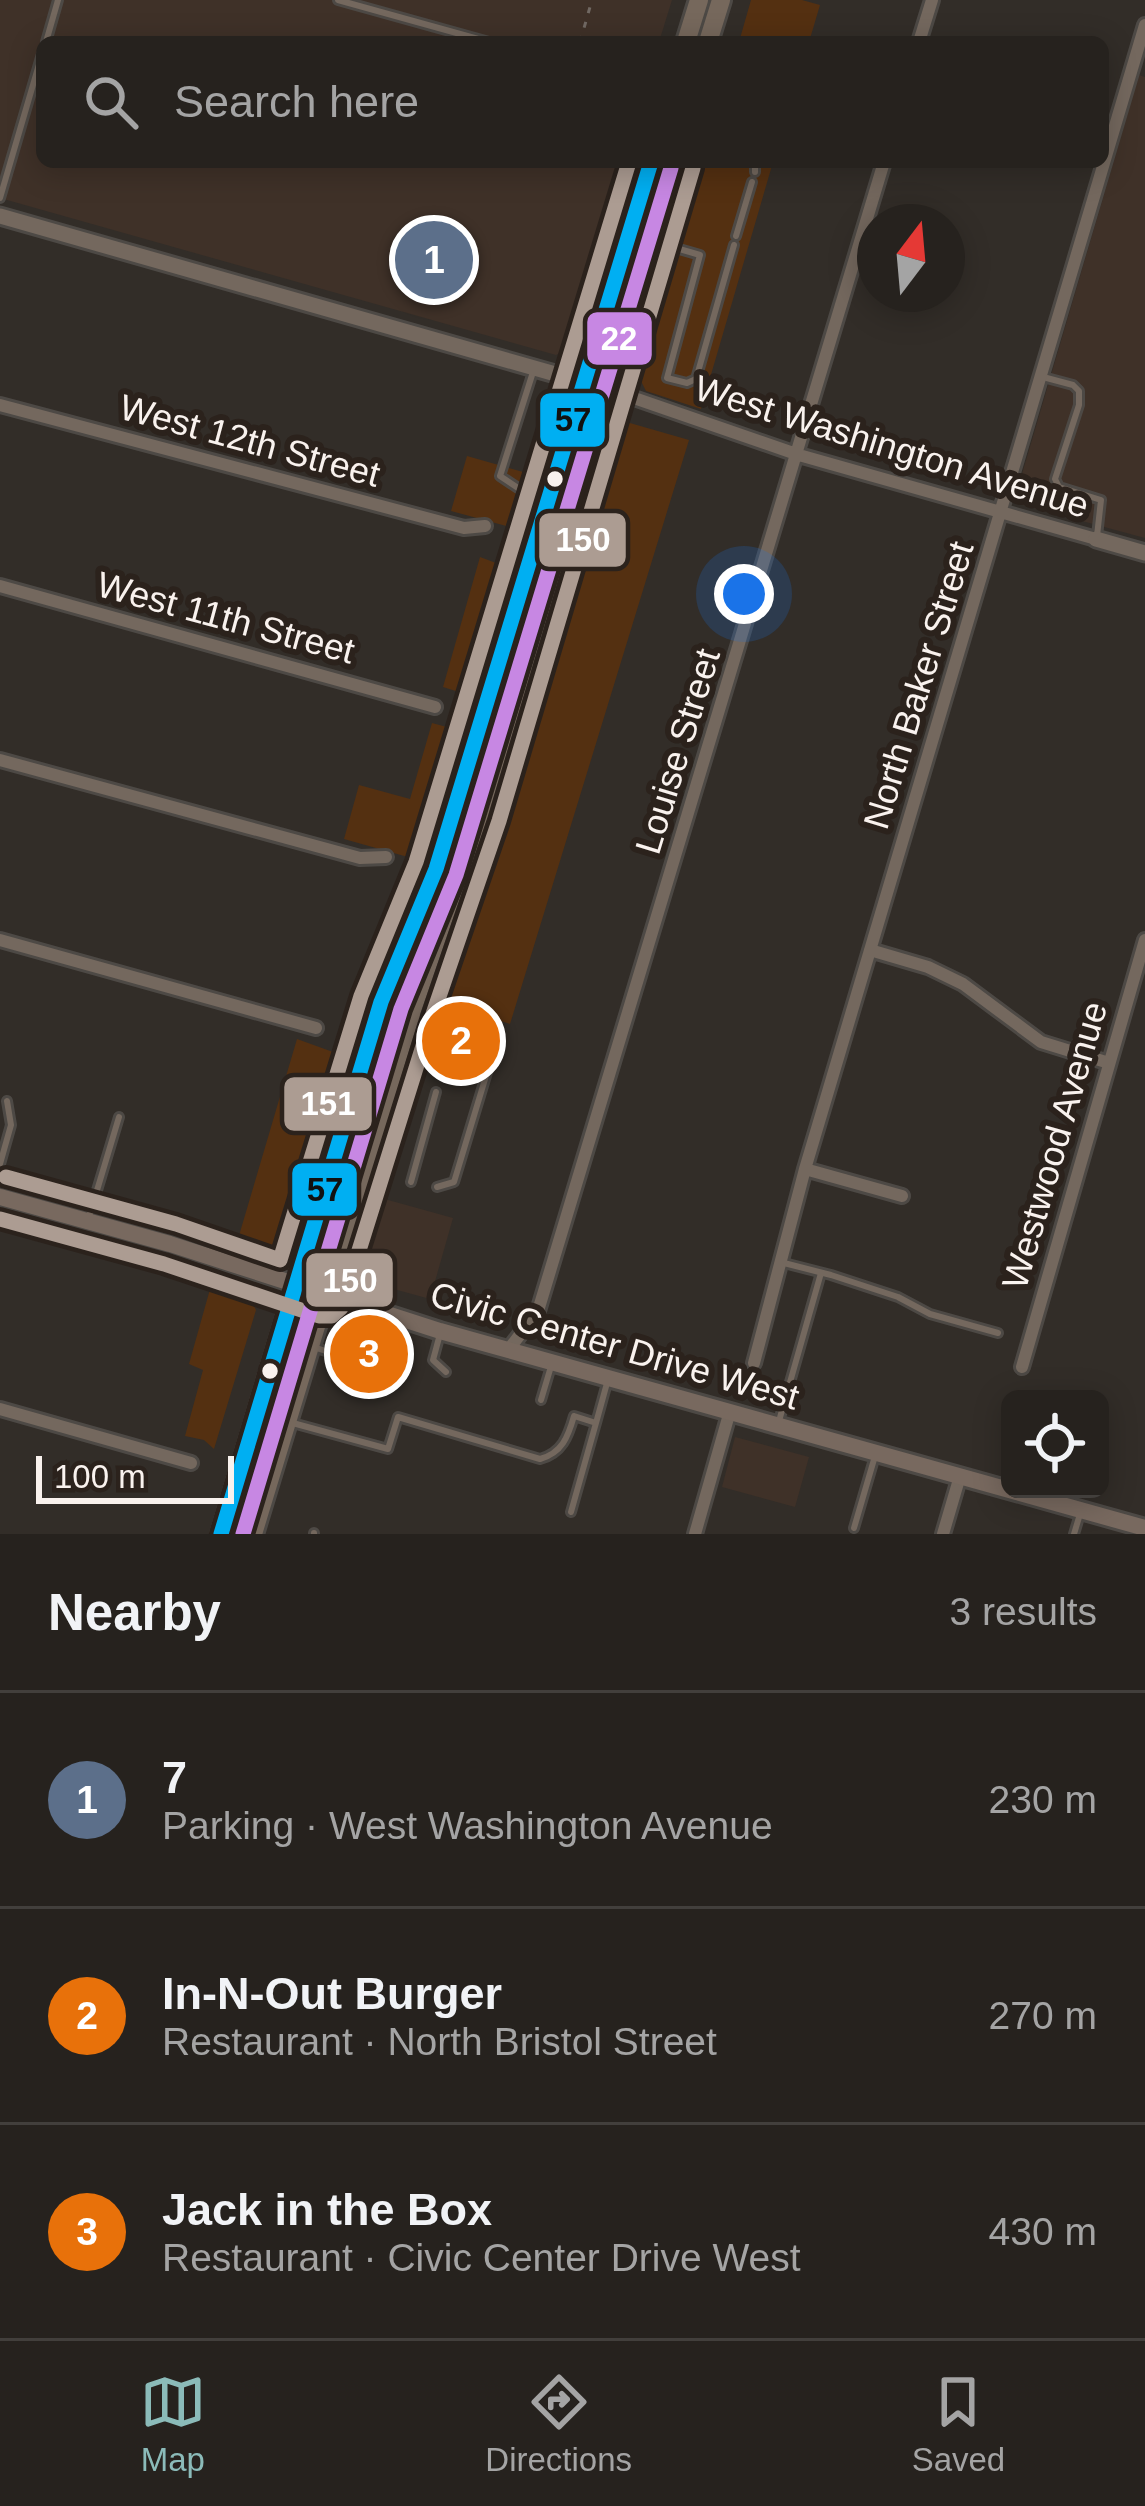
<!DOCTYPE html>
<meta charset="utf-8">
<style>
:root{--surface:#26221e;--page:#322f2b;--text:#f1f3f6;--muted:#a4a4a4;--line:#423f3c;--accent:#8bbbb9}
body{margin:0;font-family:Helvetica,sans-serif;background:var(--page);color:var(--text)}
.controls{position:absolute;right:36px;bottom:36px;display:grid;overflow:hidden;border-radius:18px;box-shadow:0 6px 30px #0003}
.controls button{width:108px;height:108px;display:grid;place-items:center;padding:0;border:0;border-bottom:3px solid var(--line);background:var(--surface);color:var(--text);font:60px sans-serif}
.compass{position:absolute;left:857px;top:204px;width:108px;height:108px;border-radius:50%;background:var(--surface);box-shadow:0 6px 30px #0003;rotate:16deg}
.scale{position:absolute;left:36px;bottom:30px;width:198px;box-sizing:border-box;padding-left:12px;border:6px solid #f9f2ee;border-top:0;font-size:33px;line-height:42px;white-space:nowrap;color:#f9f2ee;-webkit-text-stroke:9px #2b221c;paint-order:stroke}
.you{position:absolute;left:744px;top:594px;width:42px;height:42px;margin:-30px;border:9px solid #fff;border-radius:50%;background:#1a73e8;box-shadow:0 0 0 18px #1a73e833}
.badge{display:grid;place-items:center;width:78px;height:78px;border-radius:50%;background:var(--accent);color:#fff;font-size:39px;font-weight:700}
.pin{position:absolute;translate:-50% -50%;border:6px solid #fff;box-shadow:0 3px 12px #0006}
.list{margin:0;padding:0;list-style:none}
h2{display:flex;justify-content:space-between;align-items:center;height:156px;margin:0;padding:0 48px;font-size:51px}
h2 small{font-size:39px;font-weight:400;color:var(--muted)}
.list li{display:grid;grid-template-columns:78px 1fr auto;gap:36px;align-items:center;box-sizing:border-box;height:216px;padding:0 48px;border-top:3px solid var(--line)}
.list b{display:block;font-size:45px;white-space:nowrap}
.list p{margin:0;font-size:39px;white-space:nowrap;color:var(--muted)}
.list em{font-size:39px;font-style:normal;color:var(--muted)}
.icon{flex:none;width:66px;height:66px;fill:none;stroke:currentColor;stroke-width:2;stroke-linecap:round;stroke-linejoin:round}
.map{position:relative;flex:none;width:1145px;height:1534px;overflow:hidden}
.search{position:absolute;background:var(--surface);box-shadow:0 6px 30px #0003;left:36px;right:36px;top:36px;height:132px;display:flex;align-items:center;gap:30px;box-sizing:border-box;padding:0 42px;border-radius:18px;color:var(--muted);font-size:45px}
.sheet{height:804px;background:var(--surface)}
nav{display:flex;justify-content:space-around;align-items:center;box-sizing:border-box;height:168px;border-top:3px solid var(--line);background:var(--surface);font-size:33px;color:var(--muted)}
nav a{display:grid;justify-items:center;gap:6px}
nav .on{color:var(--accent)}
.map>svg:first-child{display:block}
.built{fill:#3f3128}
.green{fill:#543011}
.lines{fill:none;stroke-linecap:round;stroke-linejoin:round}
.service-casing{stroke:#4d4945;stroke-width:12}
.minor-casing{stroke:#4d4945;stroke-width:18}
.tertiary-casing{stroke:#4d4945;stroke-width:21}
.secondary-casing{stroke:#4d4945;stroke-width:22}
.primary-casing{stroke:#4d4945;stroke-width:24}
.path{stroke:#716963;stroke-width:3;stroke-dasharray:6 9;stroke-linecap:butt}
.service{stroke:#74685e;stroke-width:6}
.minor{stroke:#74685e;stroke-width:12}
.tertiary{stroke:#74685e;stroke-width:15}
.secondary{stroke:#78695f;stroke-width:16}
.primary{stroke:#76685c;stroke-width:18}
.bus-1-casing{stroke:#2b221c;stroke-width:24}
.bus-2-casing{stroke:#2b221c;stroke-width:24}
.bus-3-casing{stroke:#2b221c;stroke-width:24}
.bus-4-casing{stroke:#2b221c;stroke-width:24}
.bus-1{stroke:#00aff2;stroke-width:15}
.bus-2{stroke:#ac9c92;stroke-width:15}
.bus-3{stroke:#ac9c92;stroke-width:15}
.bus-4{stroke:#c787e3;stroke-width:15}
.bus-dot{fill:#f9f2ee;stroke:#2b221c;stroke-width:4.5}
.labels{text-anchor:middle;stroke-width:12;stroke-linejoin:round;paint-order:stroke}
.street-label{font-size:36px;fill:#f9f2ee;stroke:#2b221c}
.line-badge{stroke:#2b221c;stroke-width:4.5}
.badge-label{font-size:33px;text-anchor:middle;font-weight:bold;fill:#fff}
.pale-badge-label{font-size:33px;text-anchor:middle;font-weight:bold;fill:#111}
</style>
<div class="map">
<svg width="1145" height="1534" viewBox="0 0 1145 1534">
<rect width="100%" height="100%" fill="#322d28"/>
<!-- built -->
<path class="built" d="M0,0H672L659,42H42V162H624L571,342L568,349L556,355L0,198Z
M1139,75L1145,77V538L1023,505L1015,498Z
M381,1198L453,1218L430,1299L372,1283L365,1274L363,1262Z
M735,1437L809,1457L795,1507L722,1487Z"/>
<!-- green -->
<path class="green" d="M751,0H802L820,5L809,42H739Z
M704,162H773L701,409L646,391L640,379Z
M616,419L689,440L510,1024L439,1001L540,652L550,644L596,489L592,482L608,426Z
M467,456L541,477L525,531L451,511Z
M480,557L515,570L478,698L443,687Z
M432,723L465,732L431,849L422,861L344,839L359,785L410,799Z
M297,1039L333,1052L338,1061L284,1241L266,1249L238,1239Z
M212,1282L249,1297L256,1310L214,1449L204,1440L185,1436L203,1370L189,1364Z"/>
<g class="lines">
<defs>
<path id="service" d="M338,0L489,42
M46,42L58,0
M755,172V162
M0,198L42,54
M736,236L752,182
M655,242L700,255L667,378L687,383L696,379L734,245
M533,372L500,476L518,488L547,493
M1043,377L1073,385L1079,391V405L1055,479L1059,487L1101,500L1097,536
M412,1016L483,1037L492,1043V1056L454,1182L437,1187
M0,1164L11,1125L7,1101
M411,1182L436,1092
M89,1217L119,1117
M780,1262L831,1275L898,1297L930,1314L998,1333
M440,1334L433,1360L446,1372
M313,1347L342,1356L347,1368
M541,1400L552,1363
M779,1421L821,1273
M289,1422L388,1449L398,1417L540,1459C562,1453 568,1437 574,1416L596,1423L607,1383
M571,1512L596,1423
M854,1528L875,1456
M314,1534V1533
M1074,1534L1080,1514"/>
<path id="minor" d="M919,42L932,0
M608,389L799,455L1096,539
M0,405L464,528L485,526
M0,586L435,707
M0,760L360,858L386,857
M0,940L316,1028
M870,950L928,967L963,984L1041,1042L1109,1063
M805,1169L902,1196
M509,1349L538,1311L884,162
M754,1363L805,1169L1145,25
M1022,1367L1145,940
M0,1409L191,1463
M695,1534L730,1411
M943,1534L960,1476"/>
<path id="tertiary" d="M0,216L608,389
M1096,539L1145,553"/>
<path id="secondary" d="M0,1197L170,1244L440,1331L1145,1528"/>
<path id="primary" d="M686,42L699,0
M708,42L721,0
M221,1534L381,1002L436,869L651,162
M253,1534L412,1010L479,815L673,162"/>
</defs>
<!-- service casing -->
<use href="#service" class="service-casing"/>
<!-- minor casing -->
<use href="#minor" class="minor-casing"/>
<!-- tertiary casing -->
<use href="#tertiary" class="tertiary-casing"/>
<!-- secondary casing -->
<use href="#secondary" class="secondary-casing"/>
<!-- primary casing -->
<use href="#primary" class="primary-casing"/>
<!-- path -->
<path class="path" d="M580,42L592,0
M543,165L544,162"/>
<!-- service -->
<use href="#service" class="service"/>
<!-- minor -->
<use href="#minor" class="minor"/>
<!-- tertiary -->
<use href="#tertiary" class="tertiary"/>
<!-- secondary -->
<use href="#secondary" class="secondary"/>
<!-- primary -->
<use href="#primary" class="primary"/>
<defs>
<path id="bus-1" d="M221,1534L381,1002L436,869L651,162"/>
<path id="bus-2" d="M0,1219L164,1264L319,1316H332L341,1308L432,1017L499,821L693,168"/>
<path id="bus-3" d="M6,1177L176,1224L280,1260L361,996L416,862L629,162"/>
<path id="bus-4" d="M243,1534L401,1009L456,875L671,168"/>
</defs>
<!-- bus-1 casing -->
<use href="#bus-1" class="bus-1-casing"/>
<!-- bus-2 casing -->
<use href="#bus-2" class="bus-2-casing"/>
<!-- bus-3 casing -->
<use href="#bus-3" class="bus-3-casing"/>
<!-- bus-4 casing -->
<use href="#bus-4" class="bus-4-casing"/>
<!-- bus-1 -->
<use href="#bus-1" class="bus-1"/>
<!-- bus-2 -->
<use href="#bus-2" class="bus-2"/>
<!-- bus-3 -->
<use href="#bus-3" class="bus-3"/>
<!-- bus-4 -->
<use href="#bus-4" class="bus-4"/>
</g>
<!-- markers -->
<g class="bus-dot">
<circle cx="555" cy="479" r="10"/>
<circle cx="270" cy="1371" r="10"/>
</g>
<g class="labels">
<!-- street labels -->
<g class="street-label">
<text transform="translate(250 440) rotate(15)" y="13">West 12th Street</text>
<text transform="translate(892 446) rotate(17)" y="13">West Washington Avenue</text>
<text transform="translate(226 617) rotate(15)" y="13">West 11th Street</text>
<text transform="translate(918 685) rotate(-73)" y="13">North Baker Street</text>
<text transform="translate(677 751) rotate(-73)" y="13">Louise Street</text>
<text transform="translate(1054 1145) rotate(-74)" y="13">Westwood Avenue</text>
<text transform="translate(615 1345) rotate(16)" y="13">Civic Center Drive West</text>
</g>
</g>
<g class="line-badge">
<rect x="585" y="310" width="69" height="57" rx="12" fill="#c787e3"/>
<rect x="538" y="391" width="69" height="58" rx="12" fill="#00aff2"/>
<rect x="537" y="511" width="91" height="58" rx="12" fill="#ac9c92"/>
<rect x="282" y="1075" width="92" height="58" rx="12" fill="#ac9c92"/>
<rect x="290" y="1161" width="69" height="57" rx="12" fill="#00aff2"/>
<rect x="304" y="1251" width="91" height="58" rx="12" fill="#ac9c92"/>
</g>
<g class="badge-label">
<text x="619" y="350">22</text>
<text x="583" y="551">150</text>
<text x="328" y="1115">151</text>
<text x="350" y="1292">150</text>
</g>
<g class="pale-badge-label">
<text x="573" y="431">57</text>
<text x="325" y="1201">57</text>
</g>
</svg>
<div class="controls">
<button><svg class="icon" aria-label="locate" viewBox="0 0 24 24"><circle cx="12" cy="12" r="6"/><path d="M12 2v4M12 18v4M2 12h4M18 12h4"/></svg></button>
</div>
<svg class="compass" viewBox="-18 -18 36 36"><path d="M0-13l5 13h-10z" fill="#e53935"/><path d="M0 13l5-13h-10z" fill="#a4a4a4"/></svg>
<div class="scale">100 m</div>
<div class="you"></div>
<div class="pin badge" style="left:434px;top:260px;background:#5c6f8a">1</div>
<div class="pin badge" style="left:461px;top:1041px;background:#e8710a">2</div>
<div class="pin badge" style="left:369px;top:1354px;background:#e8710a">3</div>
<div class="search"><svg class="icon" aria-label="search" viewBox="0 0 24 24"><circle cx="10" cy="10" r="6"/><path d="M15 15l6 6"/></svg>Search here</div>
</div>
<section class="sheet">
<h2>Nearby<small>3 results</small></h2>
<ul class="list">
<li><span class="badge" style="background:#5c6f8a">1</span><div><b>7</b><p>Parking · West Washington Avenue</p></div><em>230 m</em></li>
<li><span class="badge" style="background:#e8710a">2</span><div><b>In-N-Out Burger</b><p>Restaurant · North Bristol Street</p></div><em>270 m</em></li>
<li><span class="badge" style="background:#e8710a">3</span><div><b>Jack in the Box</b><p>Restaurant · Civic Center Drive West</p></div><em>430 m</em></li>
</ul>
</section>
<nav>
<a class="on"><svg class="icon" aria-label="map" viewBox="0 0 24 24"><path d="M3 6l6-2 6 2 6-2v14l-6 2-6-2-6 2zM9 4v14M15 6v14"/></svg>Map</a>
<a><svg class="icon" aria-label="directions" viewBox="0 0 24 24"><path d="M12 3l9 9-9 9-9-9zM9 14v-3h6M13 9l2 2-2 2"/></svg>Directions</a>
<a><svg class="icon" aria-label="saved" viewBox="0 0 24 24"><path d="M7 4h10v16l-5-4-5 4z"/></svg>Saved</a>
</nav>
